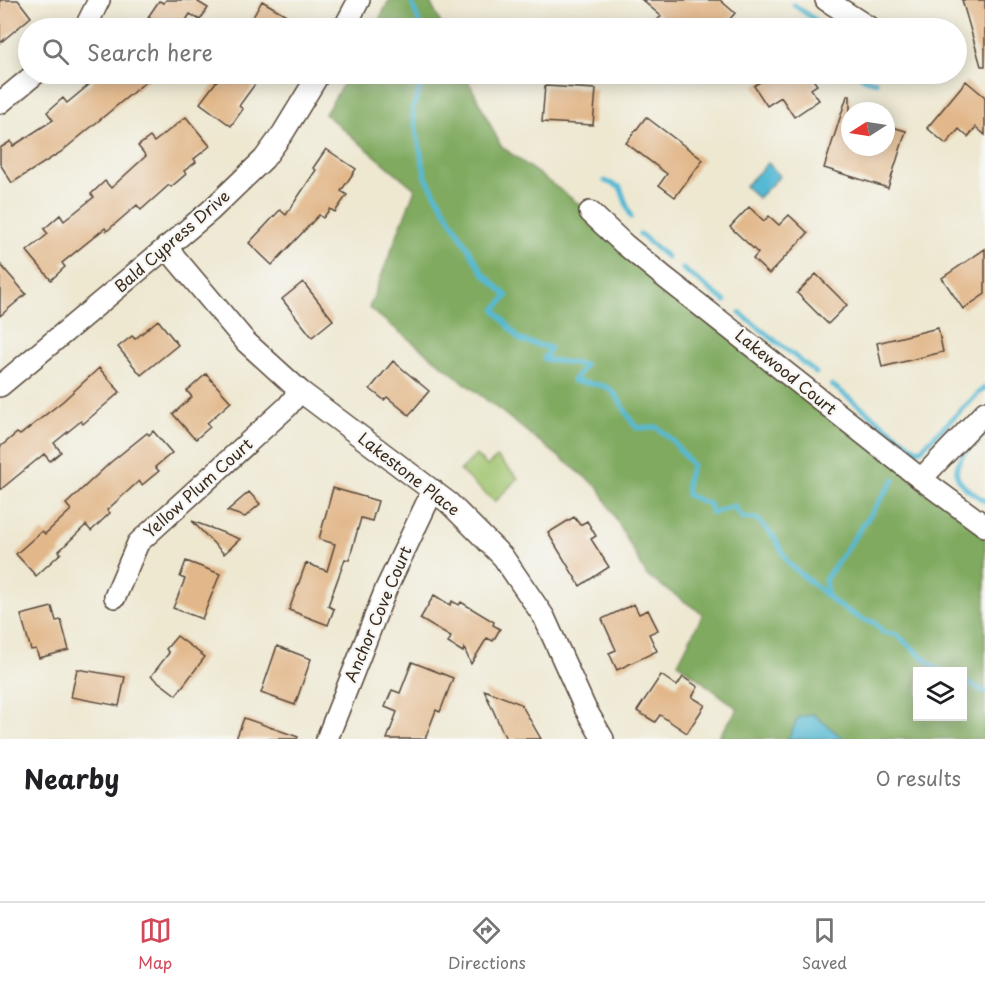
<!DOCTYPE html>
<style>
:root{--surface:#fff;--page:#f6f6f6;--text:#202124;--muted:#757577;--line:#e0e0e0;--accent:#d1495b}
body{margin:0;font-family:"Playpen Sans",sans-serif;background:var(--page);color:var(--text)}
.controls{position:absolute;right:18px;bottom:18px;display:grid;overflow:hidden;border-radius:0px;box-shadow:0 3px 15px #0003}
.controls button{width:54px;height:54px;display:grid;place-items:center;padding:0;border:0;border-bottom:2px solid var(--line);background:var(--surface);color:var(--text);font:30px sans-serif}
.compass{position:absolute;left:841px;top:102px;width:54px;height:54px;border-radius:50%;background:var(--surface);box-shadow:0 3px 15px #0003;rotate:258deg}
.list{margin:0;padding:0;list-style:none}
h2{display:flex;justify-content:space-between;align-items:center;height:78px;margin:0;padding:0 24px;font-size:26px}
h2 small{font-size:20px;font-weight:400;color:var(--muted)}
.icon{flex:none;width:33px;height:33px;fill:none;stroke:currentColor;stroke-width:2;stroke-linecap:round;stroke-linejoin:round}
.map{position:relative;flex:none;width:985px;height:739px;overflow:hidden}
.search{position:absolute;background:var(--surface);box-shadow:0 3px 15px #0003;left:18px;right:18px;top:18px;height:66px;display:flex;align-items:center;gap:15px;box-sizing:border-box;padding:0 21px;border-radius:33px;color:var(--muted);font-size:22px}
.sheet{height:162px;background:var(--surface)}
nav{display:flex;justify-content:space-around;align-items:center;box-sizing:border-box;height:84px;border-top:2px solid var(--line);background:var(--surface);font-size:16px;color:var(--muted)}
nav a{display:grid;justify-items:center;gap:3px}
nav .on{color:var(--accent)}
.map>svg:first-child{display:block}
.green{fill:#a0c46e;stroke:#6e7746;stroke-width:1.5}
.forest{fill:#80aa61;stroke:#5e6a40;stroke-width:1.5;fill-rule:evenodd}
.water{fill:#55b9d3;stroke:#487278;stroke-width:1.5}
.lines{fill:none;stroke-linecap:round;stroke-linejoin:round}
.stream{stroke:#55b9d3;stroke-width:5}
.building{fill:#e2b88b}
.minor-casing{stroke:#564639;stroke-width:24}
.minor{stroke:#fff;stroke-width:21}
.labels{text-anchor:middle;stroke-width:4.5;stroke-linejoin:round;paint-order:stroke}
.street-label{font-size:16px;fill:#3b2a1e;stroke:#f6f6f2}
</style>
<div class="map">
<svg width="985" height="739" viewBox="0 0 985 739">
<rect width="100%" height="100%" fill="#f6f6f2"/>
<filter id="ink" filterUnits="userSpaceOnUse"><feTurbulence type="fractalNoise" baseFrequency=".0167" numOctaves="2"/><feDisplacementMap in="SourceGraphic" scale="12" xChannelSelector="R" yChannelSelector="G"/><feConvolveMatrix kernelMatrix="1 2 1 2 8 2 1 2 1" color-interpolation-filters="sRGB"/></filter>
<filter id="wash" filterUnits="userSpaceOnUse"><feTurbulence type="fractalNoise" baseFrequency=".008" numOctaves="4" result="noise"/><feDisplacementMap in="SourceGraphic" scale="24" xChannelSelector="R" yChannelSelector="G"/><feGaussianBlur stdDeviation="1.35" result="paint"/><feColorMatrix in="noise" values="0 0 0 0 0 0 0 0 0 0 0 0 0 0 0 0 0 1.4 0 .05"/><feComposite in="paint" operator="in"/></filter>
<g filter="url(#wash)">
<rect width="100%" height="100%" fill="#eee8d1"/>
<!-- green -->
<path class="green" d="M476,455L487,466L497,457L518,478L495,502L460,471Z"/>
<!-- forest -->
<path class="forest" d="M389,0H429L443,28H375Z
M349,74H465L501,146L590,212L985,526V739H717L738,709L678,663L703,614L647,576L599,488L369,308L415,189L325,114ZM918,672H962V716H918Z"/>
<!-- water -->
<path class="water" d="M768,163L780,176L758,198L745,186Z
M813,714L844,739H788L798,718Z"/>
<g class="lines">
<!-- stream -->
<path class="stream" d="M411,0L421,28
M794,5L814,19L822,28
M425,74L412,111L426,178L483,273L507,296L495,310L520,340L550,348L544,359L585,365L573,381C583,383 596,383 606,387C618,391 627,418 637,428L657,427L672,440L692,465L687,481V495L709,504L712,513L734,506L742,518L757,519L774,537L789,564L838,605L863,620L874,622L883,632L897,635L938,670L944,672
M858,74L865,79L876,82
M605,181L620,187L631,217
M640,234L667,257
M683,269L725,301
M740,313L816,373
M832,385L917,450L921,449L985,387
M985,433C972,445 945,466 962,484C968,491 978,496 985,501
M828,597L825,580L894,480
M962,680L985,692"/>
</g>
<g id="blocks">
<!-- building -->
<path class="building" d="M0,0H18L31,17L0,43Z
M166,0H199L198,2L208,8L200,20L190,14L181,28H166L148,17L159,1L164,3Z
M642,0H720L735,13L722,28H650L661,16Z
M962,0H985V66H981Z
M262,1L288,16L281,28H247Z
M102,74H155L61,152L12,183L0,164V148L11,141L13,146L53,120L47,112L63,98L67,103Z
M222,74H249L258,80L239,106L243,109L231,126L200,103Z
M772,74H809L817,85L811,89L819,100L794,117L781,97L767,106L754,86Z
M966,81L985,97V135L976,127L968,137L959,129L946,144L927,128Z
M545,86L596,89L593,125L542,122Z
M847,96H850V147H886V125L906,131L888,188L824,168Z
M186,117L210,146L194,159L196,162L184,171L186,174L171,187L169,185L141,210L137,205L107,231L105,228L62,263L65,267L51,280L27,251L48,234L44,229L60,215L64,221L94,197L91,194L105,181L111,188L146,156L138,146L150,137L154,142Z
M646,117L703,160L675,197L659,185L667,174L626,143Z
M326,149L356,169L341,191L347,195L335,212L330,209L323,218L319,215L272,265L249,243L280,210L286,215L316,170L313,168Z
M749,207L764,221L769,216L779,225L789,215L808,233L769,274L753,259L758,253L730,227Z
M985,249V294L963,309L942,278Z
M0,264L26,294L0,316Z
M816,274L847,305L828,324L797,293Z
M303,282L333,320L312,337L282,299Z
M158,320L178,345L141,375L118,347L132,336L135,339Z
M938,328L943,352L882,367L877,343Z
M393,361L429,391L409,415L387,397L384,400L370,389Z
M99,368L120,392L83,424L81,421L54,443L61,452L50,461L44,454L0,490V447L17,433L20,435L63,401Z
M206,374L231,402L207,423L210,427L196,439L192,436L173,414L192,397L187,391Z
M153,431L172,453L155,467L159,471L142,485L139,481L107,510L110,513L91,531L86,525L59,551L61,553L36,576L16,554L42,531L45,534L71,510L66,504L111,462L147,433L149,435Z
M333,488L378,501L372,521L361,518L349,560L345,559L328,606L334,609L328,625L289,610L306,563L327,571L335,544L319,539Z
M249,492L260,504L245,517L227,511Z
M574,517L580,525L587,521L596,536L591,539L609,567L580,586L548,533Z
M192,521L240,539L224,554Z
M186,561L220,574L202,619L173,608L185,579L180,577Z
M434,595L450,605L452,601L459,605L461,602L494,622L493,625L500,629L493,641L487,638L471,664L464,648L463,652L448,643L451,637L420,619Z
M634,604L639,614L648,610L658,630L649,634L657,651L617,670L609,653L616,650L602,619Z
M52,607L56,621L61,620L69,650L39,658L36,649L31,650L21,615Z
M177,636L205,657L176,695L151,676L169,653L166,649Z
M277,646L311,659L295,705L261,693Z
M412,662L453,678L440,712L436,710L425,739H387L397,712L385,707L392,690L400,693Z
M77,669L125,677L119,706L71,697Z
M661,675L677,686L683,677L698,687L692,697L705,705L687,733L660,715L655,722L637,711Z
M484,690L521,704L541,739H506Z
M244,718L298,737L297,739H236Z"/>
</g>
</g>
<g filter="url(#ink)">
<use href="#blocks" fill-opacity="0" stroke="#564639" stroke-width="1.5"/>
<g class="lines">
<defs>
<path id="minor" d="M826,0L870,28
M85,28L99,0
M344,28L359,0
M0,103L35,74
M590,212L624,244L663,276L921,479L985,526
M166,247L246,342L300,391L449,503L503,557L544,617L585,708L603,739
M0,386L210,211L264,159L283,133L319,74
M921,479L985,412
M115,597L138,543L287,407L300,391
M327,739L386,589L433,490"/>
</defs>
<!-- minor casing -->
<use href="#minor" class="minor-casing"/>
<!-- minor -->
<use href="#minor" class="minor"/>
</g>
</g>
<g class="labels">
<!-- street labels -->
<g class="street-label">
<text transform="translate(172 241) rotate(-41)" y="6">Bald Cypress Drive</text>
<text transform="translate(786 372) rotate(39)" y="6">Lakewood Court</text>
<text transform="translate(409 474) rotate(38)" y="6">Lakestone Place</text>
<text transform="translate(198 488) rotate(-42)" y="6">Yellow Plum Court</text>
<text transform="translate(378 614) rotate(-67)" y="6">Anchor Cove Court</text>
</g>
</g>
</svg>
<div class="controls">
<button><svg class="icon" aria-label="layers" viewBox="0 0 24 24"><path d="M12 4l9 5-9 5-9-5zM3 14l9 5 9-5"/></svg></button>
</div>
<svg class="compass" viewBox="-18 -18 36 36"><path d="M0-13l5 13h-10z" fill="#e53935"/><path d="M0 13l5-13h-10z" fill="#757577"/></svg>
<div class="search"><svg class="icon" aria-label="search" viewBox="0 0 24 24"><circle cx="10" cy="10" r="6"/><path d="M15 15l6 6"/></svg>Search here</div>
</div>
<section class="sheet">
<h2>Nearby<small>0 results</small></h2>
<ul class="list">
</ul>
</section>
<nav>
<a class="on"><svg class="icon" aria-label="map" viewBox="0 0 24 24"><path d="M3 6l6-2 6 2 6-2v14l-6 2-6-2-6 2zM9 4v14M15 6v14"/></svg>Map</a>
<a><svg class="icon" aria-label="directions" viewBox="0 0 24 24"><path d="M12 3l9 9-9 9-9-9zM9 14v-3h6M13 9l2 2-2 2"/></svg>Directions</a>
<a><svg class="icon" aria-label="saved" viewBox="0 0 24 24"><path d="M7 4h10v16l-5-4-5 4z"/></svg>Saved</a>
</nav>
